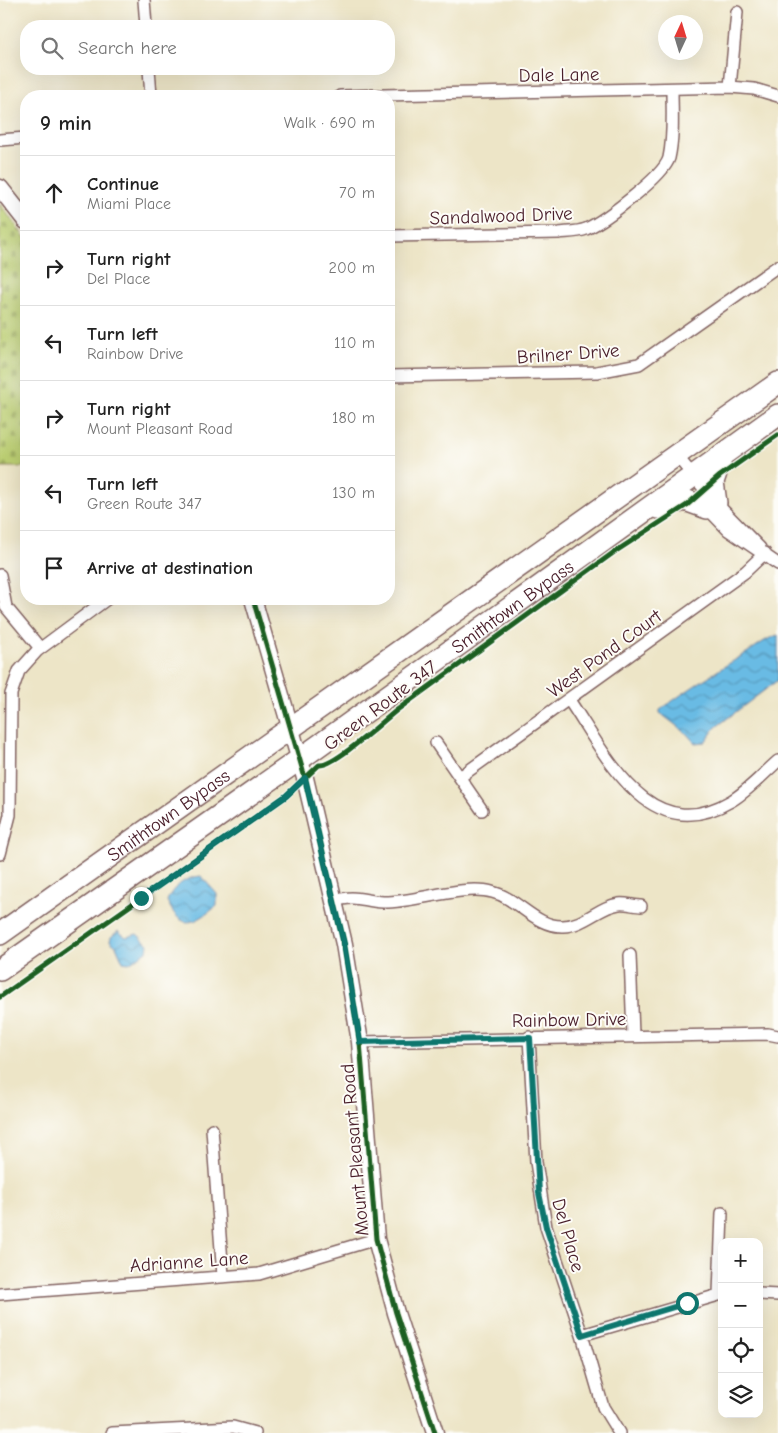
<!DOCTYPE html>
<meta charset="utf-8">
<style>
:root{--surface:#fff;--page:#f2f2f2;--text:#222;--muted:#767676;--line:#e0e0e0}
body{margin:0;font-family:"Comic Neue",sans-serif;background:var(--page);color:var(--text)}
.controls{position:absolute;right:15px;bottom:15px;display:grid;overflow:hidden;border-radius:10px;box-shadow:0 5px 20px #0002}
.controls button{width:45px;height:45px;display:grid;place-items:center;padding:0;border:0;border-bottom:1px solid var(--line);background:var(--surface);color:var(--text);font:25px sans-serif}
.compass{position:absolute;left:658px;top:15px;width:45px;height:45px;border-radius:50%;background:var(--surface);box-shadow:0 5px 20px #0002;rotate:4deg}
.stop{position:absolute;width:15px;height:15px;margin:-11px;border:4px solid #0f766e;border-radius:50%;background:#fff}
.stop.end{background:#0f766e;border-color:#fff;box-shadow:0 1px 5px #0008}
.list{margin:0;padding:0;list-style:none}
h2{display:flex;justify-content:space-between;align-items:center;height:65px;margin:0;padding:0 20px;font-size:21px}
h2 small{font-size:16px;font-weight:400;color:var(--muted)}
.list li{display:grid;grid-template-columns:32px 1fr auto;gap:15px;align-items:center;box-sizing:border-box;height:75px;padding:0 20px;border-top:1px solid var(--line)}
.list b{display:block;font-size:19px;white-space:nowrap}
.list p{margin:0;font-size:16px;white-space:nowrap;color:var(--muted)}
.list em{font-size:16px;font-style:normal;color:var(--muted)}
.icon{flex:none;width:28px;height:28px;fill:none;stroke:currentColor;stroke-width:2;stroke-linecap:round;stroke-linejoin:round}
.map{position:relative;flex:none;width:778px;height:1433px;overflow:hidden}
.search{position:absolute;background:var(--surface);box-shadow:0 5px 20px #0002;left:20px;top:20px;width:375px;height:55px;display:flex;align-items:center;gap:12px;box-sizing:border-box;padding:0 18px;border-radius:20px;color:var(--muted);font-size:19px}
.panel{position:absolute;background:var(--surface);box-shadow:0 5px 20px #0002;left:20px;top:90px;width:375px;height:515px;border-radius:20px}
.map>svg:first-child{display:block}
.cemetery{fill:url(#cemetery-stones);stroke:#82764e}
.water{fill:url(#water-waves);stroke:#5a6d88}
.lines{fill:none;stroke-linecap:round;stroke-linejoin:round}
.street-casing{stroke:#836462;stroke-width:14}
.secondary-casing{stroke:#836462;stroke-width:19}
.highway-casing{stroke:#836462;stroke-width:24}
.street{stroke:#fff;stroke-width:11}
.secondary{stroke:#fff;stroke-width:16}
.highway{stroke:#fff;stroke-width:21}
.cycleway-casing{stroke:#fdfcf7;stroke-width:8}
.cycleway{stroke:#1b5e20;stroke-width:5}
.route{stroke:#0f766e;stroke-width:6}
.labels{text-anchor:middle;stroke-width:4;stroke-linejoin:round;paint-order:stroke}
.street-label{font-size:19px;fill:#4a1f2b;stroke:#fdfcf7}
</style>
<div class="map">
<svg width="778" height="1433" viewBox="0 0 778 1433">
<defs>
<pattern id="cemetery-stones" width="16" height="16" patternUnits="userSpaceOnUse" patternTransform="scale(1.25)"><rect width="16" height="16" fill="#bbce72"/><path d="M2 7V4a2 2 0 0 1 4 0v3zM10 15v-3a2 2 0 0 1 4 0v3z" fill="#a2b063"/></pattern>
<pattern id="water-waves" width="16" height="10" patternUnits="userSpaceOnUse" patternTransform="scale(1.25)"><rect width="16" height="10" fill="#69bbe4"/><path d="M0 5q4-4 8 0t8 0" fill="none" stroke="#5897b9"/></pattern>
</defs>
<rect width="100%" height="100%" fill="#fdfcf7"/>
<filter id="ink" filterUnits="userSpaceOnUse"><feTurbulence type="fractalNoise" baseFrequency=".02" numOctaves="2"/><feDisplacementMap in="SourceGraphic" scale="10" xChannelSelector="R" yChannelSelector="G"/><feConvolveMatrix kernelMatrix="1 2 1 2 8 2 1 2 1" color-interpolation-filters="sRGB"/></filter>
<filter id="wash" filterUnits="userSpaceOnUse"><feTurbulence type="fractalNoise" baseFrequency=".0096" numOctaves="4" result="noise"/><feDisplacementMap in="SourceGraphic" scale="20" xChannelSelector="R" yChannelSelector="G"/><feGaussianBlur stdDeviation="1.12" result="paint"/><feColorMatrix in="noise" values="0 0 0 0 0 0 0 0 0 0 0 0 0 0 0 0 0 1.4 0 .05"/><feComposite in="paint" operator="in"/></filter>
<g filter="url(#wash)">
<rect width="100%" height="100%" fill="#ede5c7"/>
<!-- cemetery -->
<path class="cemetery" d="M0,204L26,239V467H0Z"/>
<!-- water -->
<path class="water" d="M778,635V680L716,727L705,742L695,743L686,733L660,713V710C688,689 718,670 748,652C759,645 765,639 778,635Z
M201,876L217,894V906C195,923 182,933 167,901C172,887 186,877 201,876Z
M118,931L126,937L137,934L148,944L147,951L129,963L123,962L116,946L110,941L111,937Z"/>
</g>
<g filter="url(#ink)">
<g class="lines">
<defs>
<path id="street" d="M144,0L146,26
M149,69L151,96
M730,87L737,12
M340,96L730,87L754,89L778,96
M0,140L26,138
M389,236L559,233C567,232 578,232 586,229C604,221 664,176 669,158C674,135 672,112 672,89
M389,376L597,372L639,364L778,266
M676,455L716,503L760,548
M704,505L728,530L778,564
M0,575L6,607L40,648
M569,700C607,756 649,849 731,801C748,791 763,774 778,761
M436,743L482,810
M460,777L745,572L765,553
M0,854L10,815L11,694L19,671L37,651L107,599
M334,901C357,894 362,901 383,902C413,903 464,884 492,892C518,898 535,927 563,926C584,926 600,906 619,904C625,903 635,906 641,906
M630,955L633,1035
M529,1037L536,1162L546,1227L582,1335L603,1407L619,1433
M360,1042L768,1034L778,1036
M212,1129L223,1276
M0,1294L259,1274L376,1239
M719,1294L722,1213
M759,1294L778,1295
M582,1335L722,1294
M112,1433L233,1427L255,1433"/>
<path id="secondary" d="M0,188L26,221
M253,599L305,778L344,944L360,1042L376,1239L396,1313L435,1433"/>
<g id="highway">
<path d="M716,503L713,482L722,455"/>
<path d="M658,508L685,500L707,508"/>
<path id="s1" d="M0,934L778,383"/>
<path id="s2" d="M0,970L300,759L778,415"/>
</g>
</defs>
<!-- street casing -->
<use href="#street" class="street-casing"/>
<!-- secondary casing -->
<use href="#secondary" class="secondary-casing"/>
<!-- highway casing -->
<use href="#highway" class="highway-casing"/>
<!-- street -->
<use href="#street" class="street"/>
<!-- secondary -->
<use href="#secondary" class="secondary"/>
<!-- highway -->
<use href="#highway" class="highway"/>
<defs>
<path id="cycleway" d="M253,599L305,778L344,944L360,1042L376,1239L396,1313L435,1433
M0,997L286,796L319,765C334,767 383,721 397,710L613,553L687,505L720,476L778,435"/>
</defs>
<!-- cycleway casing -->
<use href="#cycleway" class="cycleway-casing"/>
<!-- cycleway -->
<use href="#cycleway" class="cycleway"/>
</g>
</g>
<g class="lines" filter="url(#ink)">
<!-- route -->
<path class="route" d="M141,898L286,796L305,778L344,944L360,1042L530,1038L539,1193L546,1227L582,1335L687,1303"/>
</g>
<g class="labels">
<!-- street labels -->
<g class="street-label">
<text transform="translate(559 74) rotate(-1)" y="7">Dale Lane</text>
<text transform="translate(501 215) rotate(-2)" y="7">Sandalwood Drive</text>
<text transform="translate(568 353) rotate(-4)" y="7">Brilner Drive</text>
<text dy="7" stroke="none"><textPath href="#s2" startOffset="628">Smithtown Bypass</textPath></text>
<text transform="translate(604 653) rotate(-36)" y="7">West Pond Court</text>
<text transform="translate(380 705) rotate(-37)" y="7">Green Route 347</text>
<text dy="7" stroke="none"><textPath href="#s1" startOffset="206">Smithtown Bypass</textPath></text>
<text transform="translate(569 1019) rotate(-1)" y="7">Rainbow Drive</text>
<text transform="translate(354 1150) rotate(-95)" y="7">Mount Pleasant Road</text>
<text transform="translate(569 1235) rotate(74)" y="7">Del Place</text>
<text transform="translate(189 1261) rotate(-4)" y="7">Adrianne Lane</text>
</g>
</g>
</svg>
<div class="controls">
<button>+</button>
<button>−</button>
<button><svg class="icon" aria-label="locate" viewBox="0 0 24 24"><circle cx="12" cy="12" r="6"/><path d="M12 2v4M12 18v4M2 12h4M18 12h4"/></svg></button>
<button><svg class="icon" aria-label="layers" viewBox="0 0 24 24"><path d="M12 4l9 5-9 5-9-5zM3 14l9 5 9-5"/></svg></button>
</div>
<svg class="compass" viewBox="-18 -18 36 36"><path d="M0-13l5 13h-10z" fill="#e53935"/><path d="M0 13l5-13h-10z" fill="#767676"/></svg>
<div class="stop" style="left:687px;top:1303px"></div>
<div class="stop end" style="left:141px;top:898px"></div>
<div class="search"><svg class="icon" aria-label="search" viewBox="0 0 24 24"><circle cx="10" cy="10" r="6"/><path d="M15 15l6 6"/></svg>Search here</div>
<section class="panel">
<h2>9 min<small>Walk · 690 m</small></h2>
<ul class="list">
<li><svg class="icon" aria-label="ahead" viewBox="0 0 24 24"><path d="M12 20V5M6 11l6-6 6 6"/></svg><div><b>Continue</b><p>Miami Place</p></div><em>70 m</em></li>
<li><svg class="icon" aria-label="right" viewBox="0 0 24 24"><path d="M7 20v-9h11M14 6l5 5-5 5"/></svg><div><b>Turn right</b><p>Del Place</p></div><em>200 m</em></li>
<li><svg class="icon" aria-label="left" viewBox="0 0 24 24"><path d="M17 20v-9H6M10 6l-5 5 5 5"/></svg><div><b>Turn left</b><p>Rainbow Drive</p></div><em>110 m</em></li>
<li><svg class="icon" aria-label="right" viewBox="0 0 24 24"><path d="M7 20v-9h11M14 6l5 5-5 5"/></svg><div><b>Turn right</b><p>Mount Pleasant Road</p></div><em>180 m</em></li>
<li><svg class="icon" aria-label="left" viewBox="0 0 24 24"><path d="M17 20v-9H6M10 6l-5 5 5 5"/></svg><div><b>Turn left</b><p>Green Route 347</p></div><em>130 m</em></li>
<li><svg class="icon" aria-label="arrive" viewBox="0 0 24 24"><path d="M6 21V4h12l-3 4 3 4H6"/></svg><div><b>Arrive at destination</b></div></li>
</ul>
</section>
</div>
